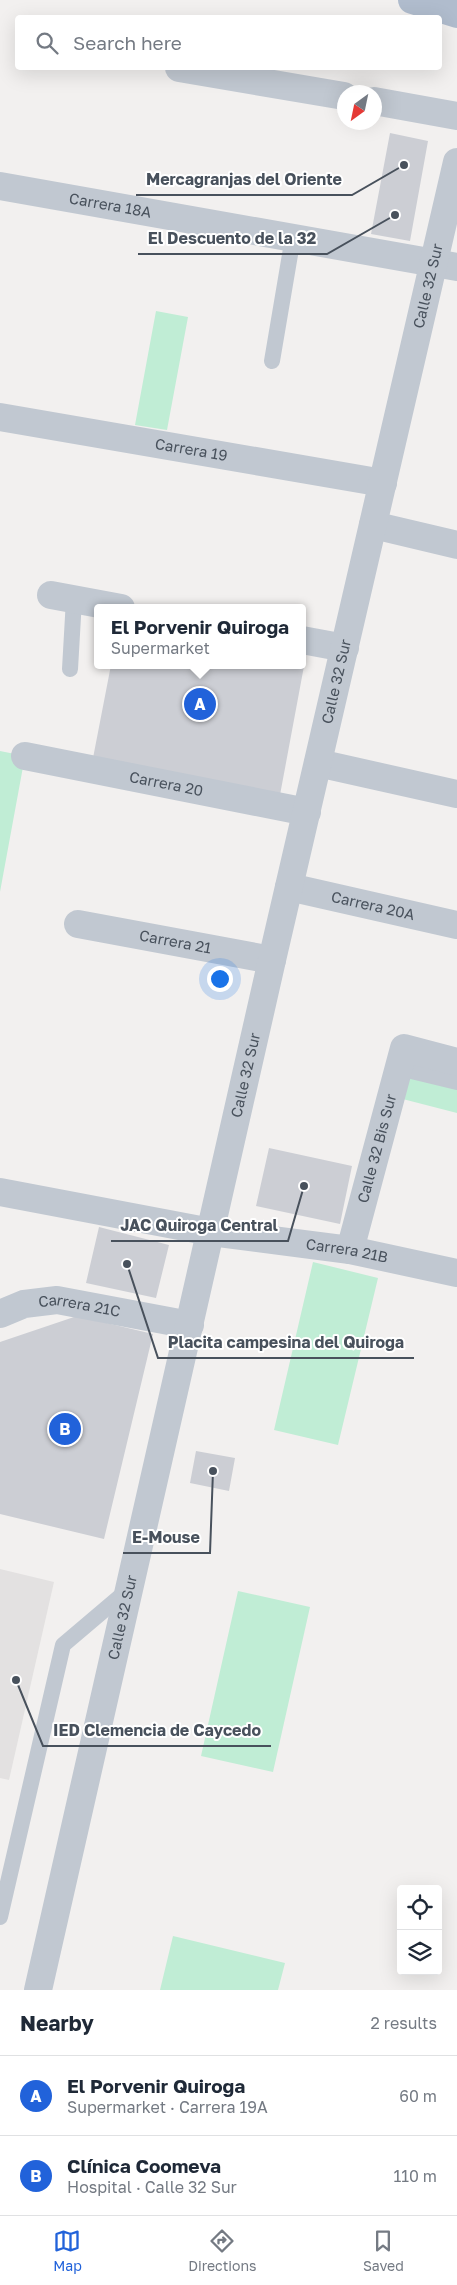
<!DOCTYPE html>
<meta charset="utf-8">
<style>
:root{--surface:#fff;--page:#f6f6f7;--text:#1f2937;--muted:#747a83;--line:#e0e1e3;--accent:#2162da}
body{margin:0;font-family:"Golos Text",sans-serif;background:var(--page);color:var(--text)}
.controls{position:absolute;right:15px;bottom:15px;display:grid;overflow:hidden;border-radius:5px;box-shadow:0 5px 20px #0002}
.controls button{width:45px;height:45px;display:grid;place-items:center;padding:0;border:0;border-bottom:1px solid var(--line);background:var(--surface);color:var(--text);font:25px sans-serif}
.compass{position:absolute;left:337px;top:85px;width:45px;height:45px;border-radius:50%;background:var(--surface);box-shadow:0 5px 20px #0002;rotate:213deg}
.you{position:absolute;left:219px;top:978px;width:18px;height:18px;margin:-12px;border:4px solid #fff;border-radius:50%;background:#1a73e8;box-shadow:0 0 0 8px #1a73e833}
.badge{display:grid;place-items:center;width:32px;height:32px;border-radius:50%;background:var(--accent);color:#fff;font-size:16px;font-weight:700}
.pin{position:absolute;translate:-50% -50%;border:2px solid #fff;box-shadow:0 1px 5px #0006}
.popup{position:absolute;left:94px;top:604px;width:212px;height:65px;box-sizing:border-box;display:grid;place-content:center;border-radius:5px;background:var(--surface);filter:drop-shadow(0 1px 4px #0005);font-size:16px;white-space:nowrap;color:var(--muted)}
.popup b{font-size:19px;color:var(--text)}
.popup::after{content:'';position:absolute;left:50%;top:100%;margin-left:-10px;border:10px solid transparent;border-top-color:var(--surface)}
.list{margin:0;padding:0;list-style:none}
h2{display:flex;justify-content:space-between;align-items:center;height:65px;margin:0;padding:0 20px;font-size:21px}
h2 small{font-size:16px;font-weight:400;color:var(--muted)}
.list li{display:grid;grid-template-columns:32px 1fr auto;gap:15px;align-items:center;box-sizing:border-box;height:80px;padding:0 20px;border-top:1px solid var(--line)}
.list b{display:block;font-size:19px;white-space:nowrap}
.list p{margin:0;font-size:16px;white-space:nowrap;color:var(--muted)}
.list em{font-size:16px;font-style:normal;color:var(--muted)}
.icon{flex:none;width:28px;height:28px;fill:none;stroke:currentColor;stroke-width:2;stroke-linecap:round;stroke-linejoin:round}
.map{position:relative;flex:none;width:457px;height:1990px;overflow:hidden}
.search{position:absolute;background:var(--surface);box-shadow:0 5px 20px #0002;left:15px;right:15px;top:15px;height:55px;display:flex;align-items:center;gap:12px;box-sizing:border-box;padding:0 18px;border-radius:5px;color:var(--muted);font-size:19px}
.sheet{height:225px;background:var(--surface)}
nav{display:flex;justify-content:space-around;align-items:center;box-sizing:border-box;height:70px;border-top:1px solid var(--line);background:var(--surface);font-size:14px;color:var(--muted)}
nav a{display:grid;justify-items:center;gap:2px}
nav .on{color:var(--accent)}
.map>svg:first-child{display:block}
.education{fill:#e3e1e1}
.green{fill:#c0edd5}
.building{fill:#ccced4}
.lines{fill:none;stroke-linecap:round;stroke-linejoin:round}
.service{stroke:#c1c8d1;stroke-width:16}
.minor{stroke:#c1c8d1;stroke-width:28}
.primary{stroke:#b0bccd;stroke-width:28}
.labels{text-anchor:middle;stroke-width:4;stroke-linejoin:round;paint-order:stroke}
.street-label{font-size:15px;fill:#48515c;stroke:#fff}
.leader{fill:none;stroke:#48515c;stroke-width:2}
.callout-dot{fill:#48515c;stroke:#fff;stroke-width:2}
.callout-label{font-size:16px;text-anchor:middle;font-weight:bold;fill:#48515c;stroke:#fff;stroke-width:4;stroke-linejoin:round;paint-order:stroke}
</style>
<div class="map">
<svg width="457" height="1990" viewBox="0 0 457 1990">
<rect width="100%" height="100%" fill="#f2f0ef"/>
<!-- education -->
<path class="education" d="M0,1569L54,1582L9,1780L0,1778Z"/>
<!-- green -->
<path class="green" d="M156,311L188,317L167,430L135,425Z
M0,751L25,756L0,892Z
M404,1048L457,1062V1113L391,1096Z
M313,1262L378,1278L338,1445L274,1430Z
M238,1591L310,1607L273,1772L201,1756Z
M173,1936L285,1963L278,1990H160Z"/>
<!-- building -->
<path class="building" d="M390,133L428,141L410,241L371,234Z
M302,649L307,650L280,795L93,758L111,665H302Z
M269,1148L352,1166L340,1224L256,1206Z
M99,1227L169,1245L156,1298L86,1283Z
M77,1316L153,1334L104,1539L0,1514V1342Z
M196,1451L235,1458L229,1491L190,1483Z"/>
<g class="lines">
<!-- service -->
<path class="service" d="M272,361L293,237
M70,669L74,599
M399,1068L457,1082
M0,1917L63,1645L129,1589"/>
<!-- minor -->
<g class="minor">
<path d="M179,68L344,96"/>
<path d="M374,101L457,116"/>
<path id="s1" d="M0,186L457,267"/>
<path id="s2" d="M0,417L383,483"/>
<path d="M373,525L457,545"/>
<path d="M51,595L121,608"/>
<path d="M302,640L345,648"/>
<path id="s3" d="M25,756L307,812"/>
<path d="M318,763L457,794"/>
<path id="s4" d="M289,887L457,925"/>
<path id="s5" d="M78,924L272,960"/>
<path id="s6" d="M0,1192L211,1232L350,1250L457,1273"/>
<path id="s7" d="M350,1250L404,1048L457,1062"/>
<path id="s8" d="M0,1314L24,1304L57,1300L190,1325"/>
<path id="s9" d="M38,1990L272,960L457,162"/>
</g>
<!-- primary -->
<path class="primary" d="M412,0L457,14"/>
</g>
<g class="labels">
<!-- street labels -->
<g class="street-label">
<text dy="5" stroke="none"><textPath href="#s1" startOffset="112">Carrera 18A</textPath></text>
<text dy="5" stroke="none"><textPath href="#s9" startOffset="1748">Calle 32 Sur</textPath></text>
<text dy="5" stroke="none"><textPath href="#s2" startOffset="194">Carrera 19</textPath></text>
<text dy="5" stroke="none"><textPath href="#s9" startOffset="1342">Calle 32 Sur</textPath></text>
<text dy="5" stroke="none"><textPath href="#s3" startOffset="144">Carrera 20</textPath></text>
<text dy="5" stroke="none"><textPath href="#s4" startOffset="86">Carrera 20A</textPath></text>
<text dy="5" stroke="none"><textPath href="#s5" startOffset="99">Carrera 21</textPath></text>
<text dy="5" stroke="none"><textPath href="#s9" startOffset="938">Calle 32 Sur</textPath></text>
<text dy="5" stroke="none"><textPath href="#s7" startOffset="105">Calle 32 Bis Sur</textPath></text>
<text dy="5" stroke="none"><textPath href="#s6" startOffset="352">Carrera 21B</textPath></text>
<text dy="5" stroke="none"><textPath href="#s8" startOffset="82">Carrera 21C</textPath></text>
<text dy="5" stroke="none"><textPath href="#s9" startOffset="382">Calle 32 Sur</textPath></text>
</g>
</g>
<!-- callouts -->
<path class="leader" d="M404 165L352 195H136M395 215L327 254H138M304 1186L288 1241H111M127 1264L158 1358H414M213 1471L210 1553H123M16 1680L43 1746H271"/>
<g class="callout-dot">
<circle cx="404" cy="165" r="5"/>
<circle cx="395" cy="215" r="5"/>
<circle cx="304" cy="1186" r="5"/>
<circle cx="127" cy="1264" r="5"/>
<circle cx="213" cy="1471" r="5"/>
<circle cx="16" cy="1680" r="5"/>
</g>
<g class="callout-label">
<text x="244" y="185">Mercagranjas del Oriente</text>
<text x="232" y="244">El Descuento de la 32</text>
<text x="199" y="1231">JAC Quiroga Central</text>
<text x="286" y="1348">Placita campesina del Quiroga</text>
<text x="166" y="1543">E-Mouse</text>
<text x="157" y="1736">IED Clemencia de Caycedo</text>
</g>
</svg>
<div class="controls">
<button><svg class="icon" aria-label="locate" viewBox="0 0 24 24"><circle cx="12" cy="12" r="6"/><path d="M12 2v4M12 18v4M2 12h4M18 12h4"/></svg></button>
<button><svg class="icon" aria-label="layers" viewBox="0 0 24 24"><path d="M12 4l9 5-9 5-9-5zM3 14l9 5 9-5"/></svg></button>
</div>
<svg class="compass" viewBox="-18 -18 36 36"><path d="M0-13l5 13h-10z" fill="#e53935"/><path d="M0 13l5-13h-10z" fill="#747a83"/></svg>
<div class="you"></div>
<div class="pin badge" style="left:200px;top:704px">A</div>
<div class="popup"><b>El Porvenir Quiroga</b>Supermarket</div>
<div class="pin badge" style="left:65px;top:1429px">B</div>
<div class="search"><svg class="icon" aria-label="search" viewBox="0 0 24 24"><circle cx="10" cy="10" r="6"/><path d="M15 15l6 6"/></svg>Search here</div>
</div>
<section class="sheet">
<h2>Nearby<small>2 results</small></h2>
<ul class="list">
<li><span class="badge">A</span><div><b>El Porvenir Quiroga</b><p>Supermarket · Carrera 19A</p></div><em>60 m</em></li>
<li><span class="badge">B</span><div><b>Clínica Coomeva</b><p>Hospital · Calle 32 Sur</p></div><em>110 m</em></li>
</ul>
</section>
<nav>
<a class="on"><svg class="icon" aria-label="map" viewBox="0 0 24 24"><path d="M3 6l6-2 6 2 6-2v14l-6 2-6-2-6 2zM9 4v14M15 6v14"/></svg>Map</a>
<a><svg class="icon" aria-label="directions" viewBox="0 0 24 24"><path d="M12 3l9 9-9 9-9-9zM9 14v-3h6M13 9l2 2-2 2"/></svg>Directions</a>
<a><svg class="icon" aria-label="saved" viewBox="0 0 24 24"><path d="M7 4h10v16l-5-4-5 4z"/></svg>Saved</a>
</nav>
